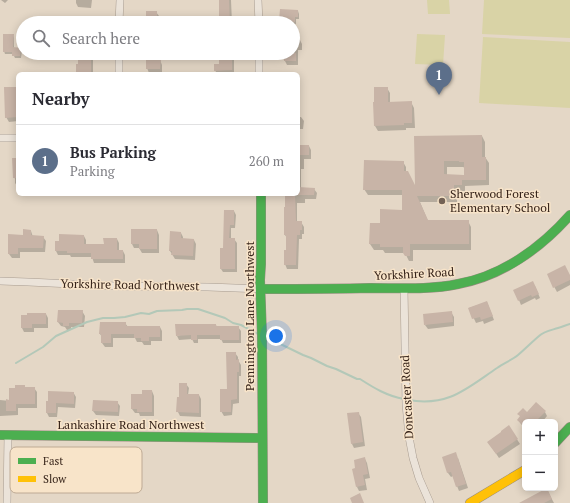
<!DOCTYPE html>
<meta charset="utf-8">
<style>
:root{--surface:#fff;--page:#f2f2f3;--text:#2b2b33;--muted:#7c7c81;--line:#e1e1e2;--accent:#736256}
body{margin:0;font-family:"PT Serif",serif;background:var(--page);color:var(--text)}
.controls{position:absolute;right:12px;bottom:12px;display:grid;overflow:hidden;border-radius:6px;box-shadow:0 2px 10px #0003}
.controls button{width:36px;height:36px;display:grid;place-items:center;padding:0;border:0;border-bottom:1px solid var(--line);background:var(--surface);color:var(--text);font:20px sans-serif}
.you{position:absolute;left:276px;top:336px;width:14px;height:14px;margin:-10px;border:3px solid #fff;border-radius:50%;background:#1a73e8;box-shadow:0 0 0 6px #1a73e833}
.badge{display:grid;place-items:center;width:26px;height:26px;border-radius:50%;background:var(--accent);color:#fff;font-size:13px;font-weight:700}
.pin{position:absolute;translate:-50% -33px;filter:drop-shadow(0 1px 2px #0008)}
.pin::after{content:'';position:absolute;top:21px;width:14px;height:12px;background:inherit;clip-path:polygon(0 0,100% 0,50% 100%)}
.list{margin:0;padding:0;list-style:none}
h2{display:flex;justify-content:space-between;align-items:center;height:52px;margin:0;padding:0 16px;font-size:17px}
h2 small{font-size:13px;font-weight:400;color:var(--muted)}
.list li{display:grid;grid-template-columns:26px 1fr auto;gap:12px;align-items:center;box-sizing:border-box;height:72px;padding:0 16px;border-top:1px solid var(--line)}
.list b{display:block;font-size:15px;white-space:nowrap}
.list p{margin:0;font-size:13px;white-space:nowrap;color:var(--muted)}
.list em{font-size:13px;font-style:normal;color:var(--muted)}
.icon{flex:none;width:22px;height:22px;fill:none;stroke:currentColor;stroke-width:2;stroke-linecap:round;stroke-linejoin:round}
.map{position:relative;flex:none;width:570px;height:503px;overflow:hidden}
.search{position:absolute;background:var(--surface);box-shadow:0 2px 10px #0003;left:16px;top:16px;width:284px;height:44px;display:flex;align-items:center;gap:10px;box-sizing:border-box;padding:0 14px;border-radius:22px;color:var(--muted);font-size:15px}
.panel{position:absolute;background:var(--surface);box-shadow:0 2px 10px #0003;left:16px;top:72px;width:284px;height:124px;border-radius:6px}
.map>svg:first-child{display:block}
.green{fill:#d9d3a6}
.shadow{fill:#0003;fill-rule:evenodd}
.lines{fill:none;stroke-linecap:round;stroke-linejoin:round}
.stream{stroke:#b3c8b8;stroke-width:2}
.building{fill:#c8b4a7;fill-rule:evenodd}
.street-casing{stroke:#a89c90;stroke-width:8}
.fast-casing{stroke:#988c80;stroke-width:10}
.slow-casing{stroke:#988c80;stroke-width:10}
.street{stroke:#ebe3d9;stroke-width:7}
.fast{stroke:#4caf50;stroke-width:9}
.slow{stroke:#ffc107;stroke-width:9}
.poi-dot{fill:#736256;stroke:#f8e4c9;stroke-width:1.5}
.labels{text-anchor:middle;stroke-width:3;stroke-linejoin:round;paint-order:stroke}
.poi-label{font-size:12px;fill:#362319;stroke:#f8e4c9;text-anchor:start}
.street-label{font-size:12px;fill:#362319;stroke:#f8e4c9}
.key{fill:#f8e4c9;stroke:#beaa94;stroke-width:1}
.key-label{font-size:11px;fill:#362319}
</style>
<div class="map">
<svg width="570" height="503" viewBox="0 0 570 503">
<rect width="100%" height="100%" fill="#e4d7c6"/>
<!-- green -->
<path class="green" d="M427,0H449L450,14H428Z
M484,0H570V38L482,34Z
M417,34L445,35L443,65L415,64Z
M483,37L570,42V108L479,103Z"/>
<!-- shadow -->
<path class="shadow" d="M1,0H8L5,3Z
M76,0H92L91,8L78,7L76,3Z
M220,0H231L232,23H220Z
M298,11L299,14V19H296V24H293V23H282L280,21Z
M156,12L159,16V23H147Z
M76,22H90V23H76Z
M13,35L14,38V49H20L22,51L21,58H15L13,54H5L4,51Z
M293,40H300L302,44V50H298V65H287L285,61V53H293Z
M79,53H93V74H77L79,65Z
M147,53H159L160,60L162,65V73H149L147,68Z
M220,53H234V74H217L215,70L220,65Z
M294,74H298L300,77V95H298V74Z
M16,88L18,91V121L9,122L6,117Z
M387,88L390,93V103L411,102L414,108L415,128H406V130L378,131L375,126Z
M298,117H301L304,121L303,129H298Z
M482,136L485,142V157L489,163V185L465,186V191H457V202H420L428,221H468L471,227V250H413V261H409L405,253H385L383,250H374L370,244L381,224L403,211V195H368L364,189L403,162L406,167V172L416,188L415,137ZM447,167H463L465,168V176L447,175Z
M298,146H309L311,150V159H304V169H301V188L314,189L317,193L316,199H305V203H297V222H301L304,227V234H302V239H299L298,269H287L285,264L287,251V238L285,235L286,194H298Z
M18,159V187L15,183V179L14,176Z
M225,211H234L236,215L235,228H231V239H234L237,243V272H223L221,269L224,249Z
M157,230L159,235V253H142L139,248H134L132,244Z
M31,231L33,237H43L46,241L45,252H20V258H12L9,254L24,236Z
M181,233L183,237V240H194L196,244L195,260L175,259L170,251Z
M84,236L86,240V245H104L117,239L119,243V251H123L125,255V263H94L92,257H71L70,255H58L56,251L60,242Z
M548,275L570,276V285L557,292Z
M535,286L540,298L536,300L535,298L521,305L519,300Z
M487,302L494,320L484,324L483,321L476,323L469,308Z
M82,311L85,316L84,327H71V330H67L65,327L61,326L58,322Z
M451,312L454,317V326L428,329L425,325Z
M46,314L48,318V328H34V332H24L22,328Z
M125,323L128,327H160L162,331V341H151V345H144L142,342H137L135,338H113V347H105L102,343V337L100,334Z
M216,325L217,327H238L241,331V343H223L221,339H198V343H194L192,339L179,340L177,336Z
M235,353L238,357V360L241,365V376H239V403L233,404L232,415L224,416L221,411L228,390Z
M186,384L189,388L188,395H199L201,399V417L180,416L178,412V398H180Z
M25,388H34L37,392V408H18V415L0,416V400L10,401Z
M152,391L154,396V416H140L139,413H135L132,409L143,395Z
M73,392L76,397L75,408L58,407L57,417H49L47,413V402Z
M117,402L120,406L119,416L96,415L93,411Z
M545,412L547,416L542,422H525V428L521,424L518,420L521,417L519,414Z
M358,413L361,417L365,446L354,448L352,444Z
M509,427L520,444L499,458L491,446Z
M443,458H458L468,488L459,491L453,476L451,477L448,473Z
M365,459L367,463L370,478L365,479L367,490L359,491L357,487Z
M547,490L554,503H525Z"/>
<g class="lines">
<!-- stream -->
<path class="stream" d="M266,337L303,355L311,358L327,366L336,369L357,379H360C374,388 387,396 404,399
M16,363L43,347L56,336L87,322L103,318H114L125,317L141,313L149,314L157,311L182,310L187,309H198L225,318L233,323L241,325L258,334
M408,400C448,407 466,389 497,368C504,363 512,360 518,355C525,349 532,342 539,336C544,331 552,330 558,328C562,327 566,325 570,324"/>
</g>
<!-- building -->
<path class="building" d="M219,0H229L230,23H219Z
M280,9L298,10V17H295V22L279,21Z
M146,11H157V23H146Z
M3,34H14L13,47L21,48L20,56H12V52H3Z
M78,53H91V74H76V64H78Z
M146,53H158V59H161L160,69H146Z
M219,53H232V70L214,71V64H219Z
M284,53H296V61H284Z
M4,87H17L18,117L5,118Z
M374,87H388V102L412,101V123H404V125L374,126L373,102H374Z
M482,135V157H486V180H462V185H454V196H417L428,220H469V244H410V256H405L403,253V247H380V244H369L370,223H380V209L402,210V190H363L364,160L404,161V171H408L415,185L414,136ZM444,161H459V162H464V175L444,174Z
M298,145H309V155H298Z
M12,158H18V178H13Z
M298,187L315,188L314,195H298Z
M285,194H295L296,221H302V230H300V235H297L296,265H284V250H286V235H284V207H285Z
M224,210H234V225H230L229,238H235V269H220V248H223Z
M23,229L31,230V235L44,236L43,248H18V254H8V234L23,235Z
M131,229H157V249H139V244H131Z
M170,231L181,232V238L194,239L193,256L171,255L172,251H169Z
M59,234L84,235V244H104L103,238H117V250H123V259H91V253H67V251H55V241H59Z
M565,265L570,275V280L553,288L547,274Z
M533,281L539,294L532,297L531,295L518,301L513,290Z
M487,301L493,316L481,320L480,317L472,319L468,308Z
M58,310H83L82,323H69V326H63V323L57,322Z
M452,311L453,322L424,325L423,314Z
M27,313H46V324H32V328H21V315H27Z
M100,322H126V326H160V337H149V341H141V338H134V334H111V343H101V334H99Z
M175,324H216V326H239V340H220V335H197V340H191V335L176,336Z
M226,352H236V360L239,359V372H237V399L231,400V412H220V389H227Z
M179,383H187V394H199V413L176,412L177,397H179Z
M15,385H25V387H35V404H16V411H6V399L9,400V388H15Z
M142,390H152V412H137V409H131V394H142Z
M48,391L74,392V404L56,403V413H46V401H48Z
M93,400L118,401V412L92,411Z
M536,402L546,411L535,422H525V427L517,420L520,416L517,414L523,408L527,412Z
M359,412L363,442L351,444L347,413Z
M509,425L518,439L496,454L487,442L501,432V431Z
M456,452L466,484L456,487L451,472L447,473L442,457Z
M365,457L368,474L363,475L365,485L356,487L352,469L355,468L354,460Z
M547,488L552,499L544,503H519Z
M360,493L364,503H352L350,498Z"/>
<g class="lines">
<defs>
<path id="street" d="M258,0L259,23
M119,23L120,0
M119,53V74
M259,53V74
M0,138H18
M0,281L28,282L116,286L208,287L261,289
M404,288L406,404L409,437L413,458L419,478L430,503
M7,503L8,436"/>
<path id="fast" d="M261,194V264L260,280L262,335L263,503
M261,289C297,289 334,289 370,288C400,288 430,290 458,284C502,276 541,248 570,215
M0,435L262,438
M555,443L570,427"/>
<path id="slow" d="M470,503L525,470"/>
</defs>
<!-- street casing -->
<use href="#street" class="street-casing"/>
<!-- fast casing -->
<use href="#fast" class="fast-casing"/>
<!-- slow casing -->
<use href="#slow" class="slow-casing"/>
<!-- street -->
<use href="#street" class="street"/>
<!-- fast -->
<use href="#fast" class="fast"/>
<!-- slow -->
<use href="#slow" class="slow"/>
</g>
<!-- markers -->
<circle class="poi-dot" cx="442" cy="201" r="4"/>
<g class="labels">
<!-- poi labels -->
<g class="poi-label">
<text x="450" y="198">Sherwood Forest<tspan x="450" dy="14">Elementary School</tspan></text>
</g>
<!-- street labels -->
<g class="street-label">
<text transform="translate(414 274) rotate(-3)" y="4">Yorkshire Road</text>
<text transform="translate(130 285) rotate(1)" y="4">Yorkshire Road Northwest</text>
<text transform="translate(250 316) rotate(-90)" y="4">Pennington Lane Northwest</text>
<text transform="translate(407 397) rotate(-93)" y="4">Doncaster Road</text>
<text x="131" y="429">Lankashire Road Northwest</text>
</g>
</g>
<!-- legend -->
<rect x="10" y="447" width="132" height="46" rx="6" class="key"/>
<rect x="18" y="458" width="18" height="6" fill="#4caf50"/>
<rect x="18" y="476" width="18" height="6" fill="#ffc107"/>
<g class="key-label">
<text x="43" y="465">Fast</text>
<text x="43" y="483">Slow</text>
</g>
</svg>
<div class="controls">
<button>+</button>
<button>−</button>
</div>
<div class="you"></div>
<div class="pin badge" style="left:439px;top:95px;background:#5c6f8a">1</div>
<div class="search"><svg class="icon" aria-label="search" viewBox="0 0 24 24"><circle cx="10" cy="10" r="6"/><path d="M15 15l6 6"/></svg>Search here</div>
<section class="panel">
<h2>Nearby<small></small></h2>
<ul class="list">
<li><span class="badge" style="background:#5c6f8a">1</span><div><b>Bus Parking</b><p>Parking</p></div><em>260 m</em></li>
</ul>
</section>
</div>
